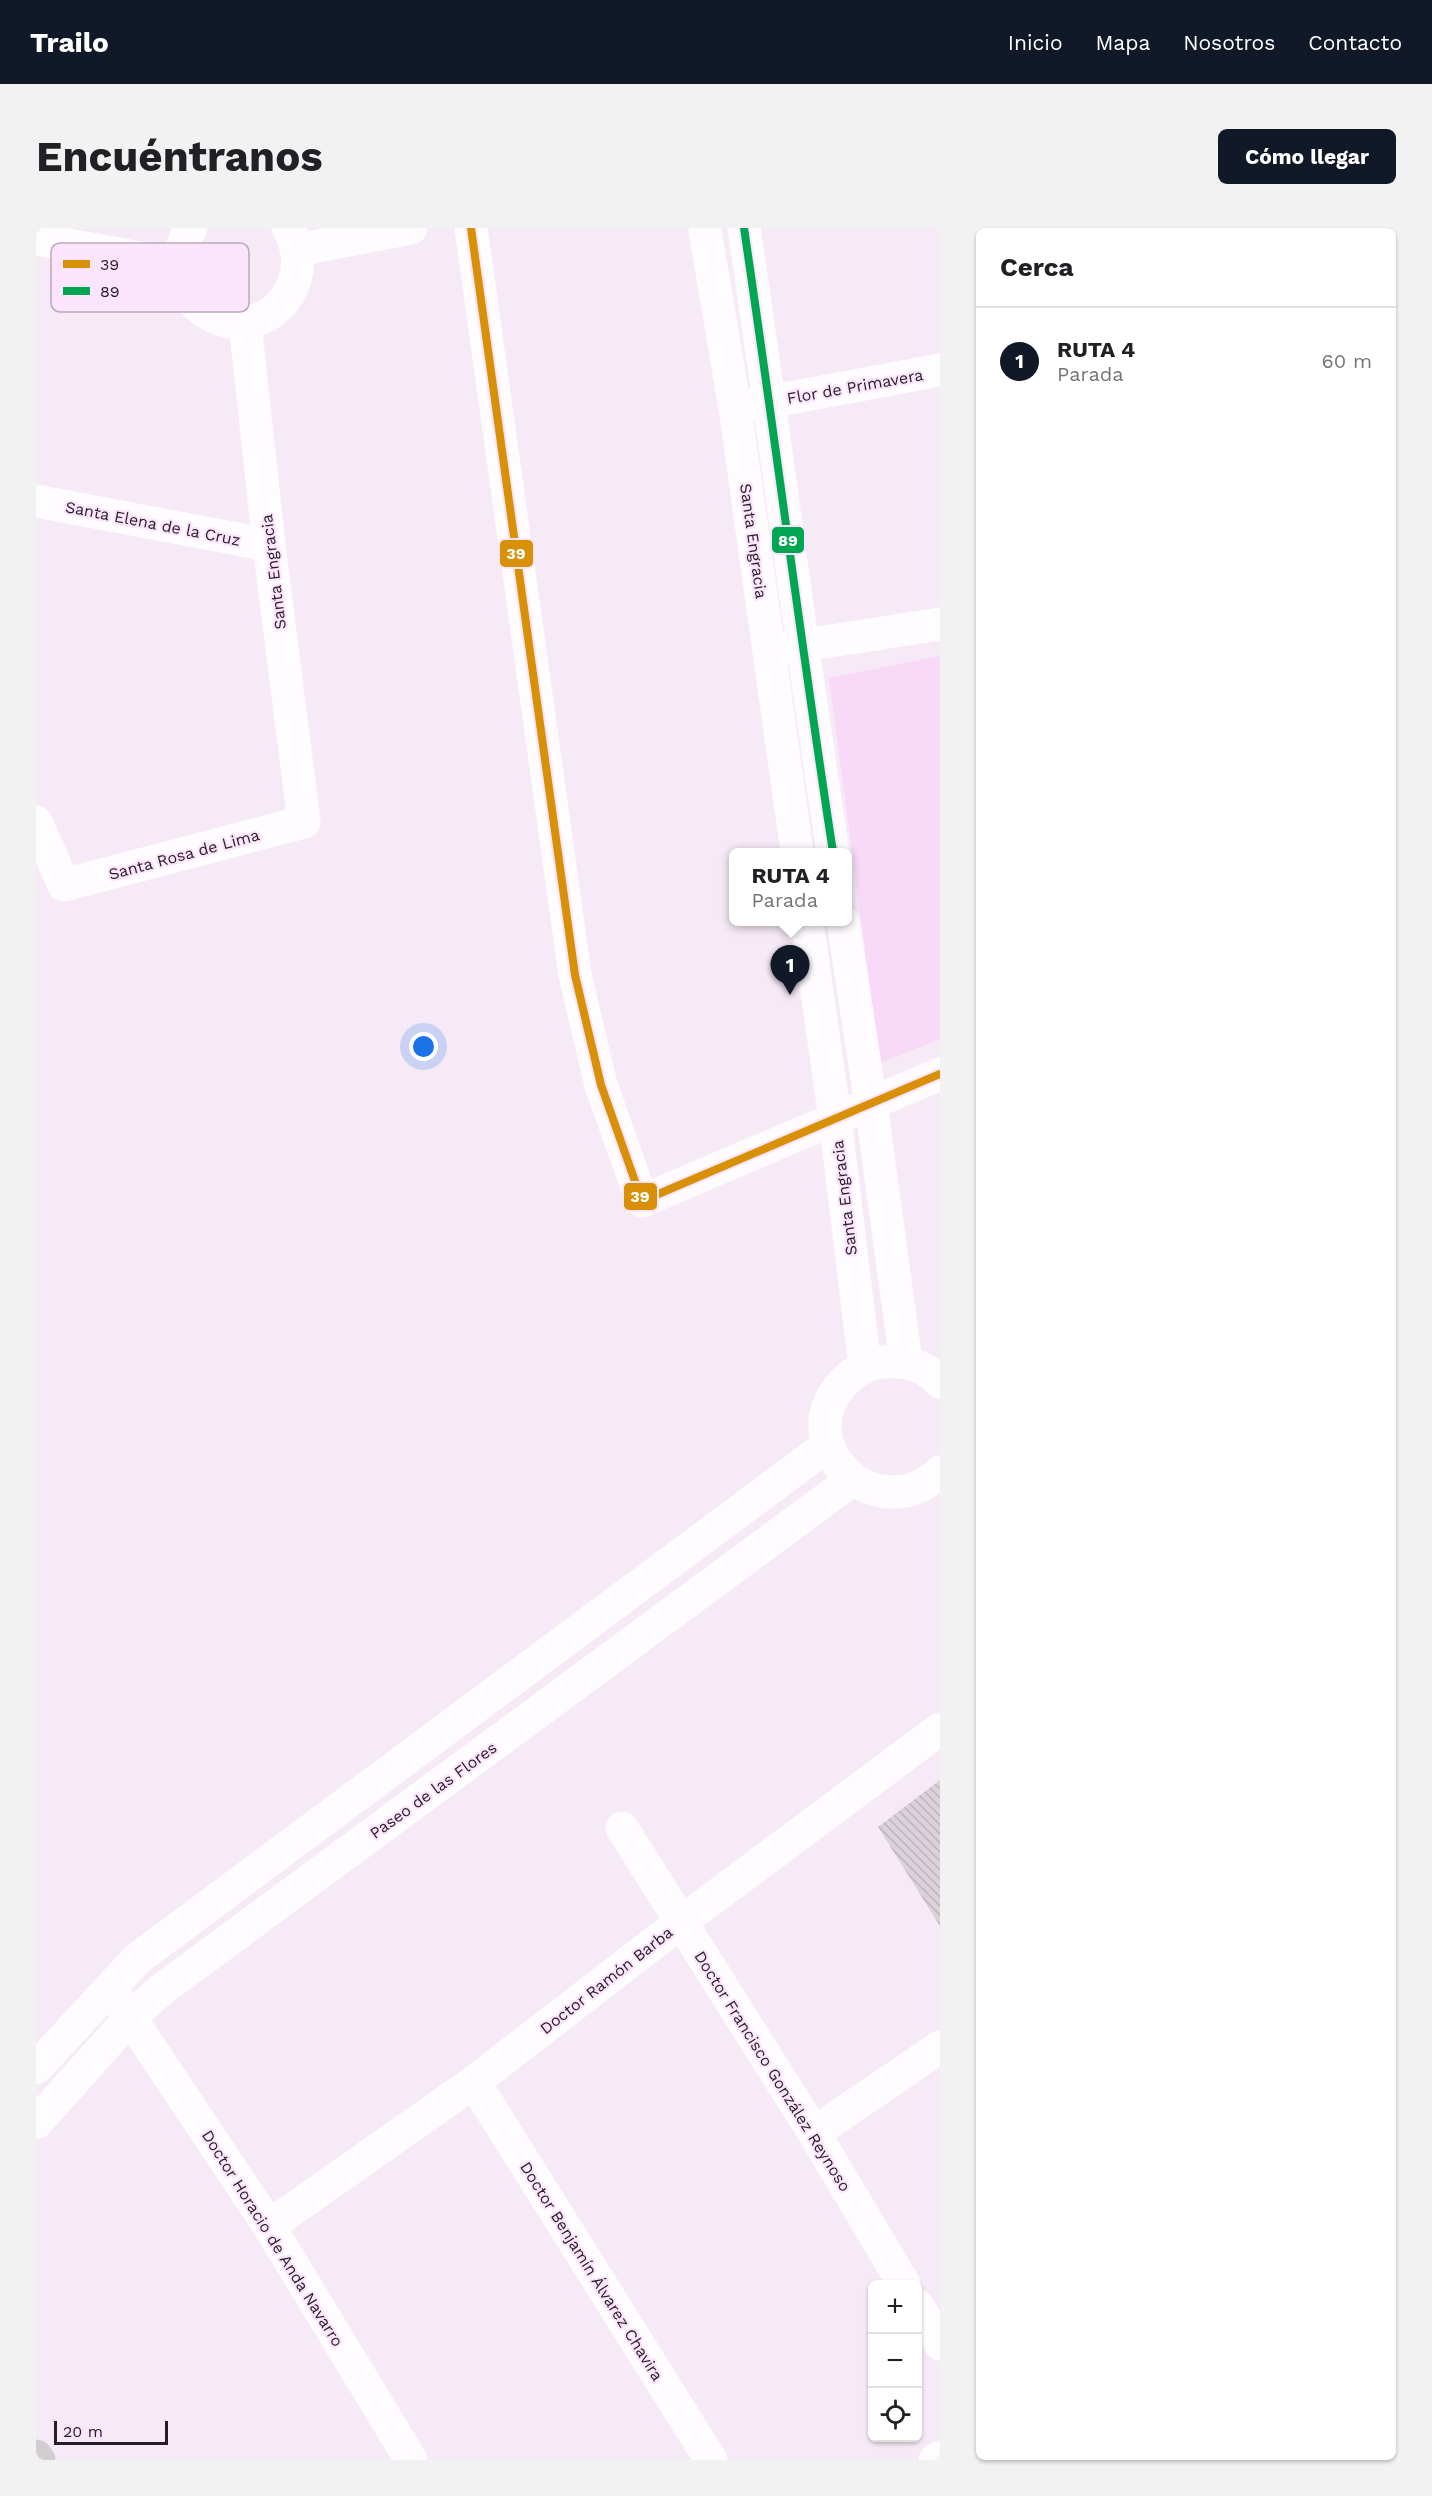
<!DOCTYPE html>
<html lang="es">
<meta charset="utf-8">
<style>
:root{--surface:#fff;--page:#f2f2f2;--text:#202124;--muted:#757577;--line:#e0e0e0;--accent:#111827}
body{margin:0;font-family:"Work Sans",sans-serif;background:var(--page);color:var(--text)}
.controls{position:absolute;right:18px;bottom:18px;display:grid;overflow:hidden;border-radius:9px;box-shadow:0 2px 4px #0004}
.controls button{width:54px;height:54px;display:grid;place-items:center;padding:0;border:0;border-bottom:2px solid var(--line);background:var(--surface);color:var(--text);font:30px sans-serif}
.scale{position:absolute;left:18px;bottom:15px;width:114px;box-sizing:border-box;padding-left:6px;border:3px solid #261d26;border-top:0;font-size:16px;line-height:21px;white-space:nowrap;color:#261d26;-webkit-text-stroke:4px #fce4fc;paint-order:stroke}
.you{position:absolute;left:388px;top:819px;width:21px;height:21px;margin:-15px;border:4px solid #fff;border-radius:50%;background:#1a73e8;box-shadow:0 0 0 9px #1a73e833}
.badge{display:grid;place-items:center;width:39px;height:39px;border-radius:50%;background:var(--accent);color:#fff;font-size:20px;font-weight:700}
.pin{position:absolute;translate:-50% -50px;filter:drop-shadow(0 2px 3px #0008)}
.pin::after{content:'';position:absolute;top:32px;width:21px;height:18px;background:inherit;clip-path:polygon(0 0,100% 0,50% 100%)}
.popup{position:absolute;left:693px;top:620px;width:123px;height:78px;box-sizing:border-box;display:grid;place-content:center;border-radius:9px;background:var(--surface);filter:drop-shadow(0 2px 4px #0005);font-size:20px;white-space:nowrap;color:var(--muted)}
.popup b{font-size:22px;color:var(--text)}
.popup::after{content:'';position:absolute;left:50%;top:100%;margin-left:-12px;border:12px solid transparent;border-top-color:var(--surface)}
.list{margin:0;padding:0;list-style:none}
h2{display:flex;justify-content:space-between;align-items:center;height:78px;margin:0;padding:0 24px;font-size:26px}
h2 small{font-size:20px;font-weight:400;color:var(--muted)}
.list li{display:grid;grid-template-columns:39px 1fr auto;gap:18px;align-items:center;box-sizing:border-box;height:108px;padding:0 24px;border-top:2px solid var(--line)}
.list b{display:block;font-size:22px;white-space:nowrap}
.list p{margin:0;font-size:20px;white-space:nowrap;color:var(--muted)}
.list em{font-size:20px;font-style:normal;color:var(--muted)}
.icon{flex:none;width:33px;height:33px;fill:none;stroke:currentColor;stroke-width:2;stroke-linecap:round;stroke-linejoin:round}
.map{position:relative;flex:none;width:904px;height:2232px;overflow:hidden;border-radius:9px}
header{display:flex;align-items:center;gap:36px;box-sizing:border-box;height:84px;padding:0 30px;background:var(--accent);color:#fff}
header strong{font-size:28px}
nav{display:flex;gap:33px;margin-inline-start:auto;font-size:21px}
.intro{display:flex;align-items:center;justify-content:space-between;box-sizing:border-box;height:144px;padding:0 36px}
h1{margin:0;font-size:42px}
.button{padding:15px 27px;border-radius:9px;background:var(--accent);color:#fff;font-size:21px;font-weight:700}
main{display:flex;gap:36px;padding:0 36px}
aside{flex:1;background:var(--surface);border-radius:9px;box-shadow:0 2px 4px #0004}
.map>svg:first-child{display:block}
.green{fill:#f8d9f8}
.building{fill:url(#building-back-hatch)}
.lines{fill:none;stroke-linecap:round;stroke-linejoin:round}
.street{stroke:#fefcfe;stroke-width:33}
.secondary{stroke:#d1cdd1;stroke-width:33}
.bus-1-casing{stroke:#fce4fc;stroke-width:12}
.bus-2-casing{stroke:#fce4fc;stroke-width:12}
.bus-1{stroke:#d89106;stroke-width:8}
.bus-2{stroke:#00a651;stroke-width:8}
.labels{text-anchor:middle;stroke-width:4.5;stroke-linejoin:round;paint-order:stroke}
.street-label{font-size:16px;fill:#261d26;stroke:#fce4fc}
.key{fill:#fce4fc;stroke:#bca8bc;stroke-width:1.5}
.key-label{font-size:16px;fill:#261d26}
.line-badge{stroke:#fce4fc;stroke-width:2}
.badge-label{font-size:16px;text-anchor:middle;font-weight:bold;fill:#fff}
</style>
<header>
<strong>Trailo</strong>
<nav><a>Inicio</a><a>Mapa</a><a>Nosotros</a><a>Contacto</a></nav>
</header>
<div class="intro"><h1>Encuéntranos</h1><a class="button">Cómo llegar</a></div>
<main>
<div class="map">
<svg width="904" height="2232" viewBox="0 0 904 2232">
<defs>
<pattern id="building-back-hatch" width="6" height="6" patternUnits="userSpaceOnUse" patternTransform="scale(1.5)"><rect width="6" height="6" fill="#dbd1db"/><path d="M-1 5l2 2M0 0l6 6M5-1l2 2" fill="none" stroke="#bcb3bc"/></pattern>
</defs>
<rect width="100%" height="100%" fill="#f6eaf6"/>
<!-- green -->
<path class="green" d="M904,428V811L844,835L793,450Z"/>
<!-- building -->
<path class="building" d="M904,1552V1698L842,1599Z"/>
<g class="lines">
<!-- street -->
<path class="street" d="M155,0C108,79 222,135 257,57C265,38 262,17 252,0
M435,0L539,747L565,857L606,973L904,846
M708,0C739,208 765,417 797,624
M669,3L699,180L761,624
M0,11L143,37
M261,22L375,0
M711,178L904,142
M0,273L233,317
M743,421L904,396
M0,594L28,657L268,594L233,317L209,95
M771,694L799,890L829,1139
M807,694L835,876L870,1134
M904,1154C888,1137 869,1132 846,1134C831,1135 817,1145 807,1155C750,1216 840,1304 904,1244
M586,1600L778,1905L868,2056
M83,1773L233,1998L375,2232
M0,1840L101,1731L792,1217
M438,1854L675,2232
M0,1895L94,1790L125,1762L816,1252
M778,1905L904,1819
M233,1998L438,1854L645,1694L904,1501
M882,2078L904,2116
M899,2232L904,2229"/>
<!-- secondary -->
<path class="secondary" d="M0,2228L3,2232"/>
<defs>
<path id="bus-1" d="M435,0L539,747L565,857L606,973L904,846"/>
<path id="bus-2" d="M708,0C739,208 765,417 797,624"/>
</defs>
<!-- bus-1 casing -->
<use href="#bus-1" class="bus-1-casing"/>
<!-- bus-2 casing -->
<use href="#bus-2" class="bus-2-casing"/>
<!-- bus-1 -->
<use href="#bus-1" class="bus-1"/>
<!-- bus-2 -->
<use href="#bus-2" class="bus-2"/>
</g>
<g class="labels">
<!-- street labels -->
<g class="street-label">
<text transform="translate(819 158) rotate(-10)" y="6">Flor de Primavera</text>
<text transform="translate(117 295) rotate(11)" y="6">Santa Elena de la Cruz</text>
<text transform="translate(718 313) rotate(82)" y="6">Santa Engracia</text>
<text transform="translate(237 344) rotate(-97)" y="6">Santa Engracia</text>
<text transform="translate(148 626) rotate(-15)" y="6">Santa Rosa de Lima</text>
<text transform="translate(808 970) rotate(-97)" y="6">Santa Engracia</text>
<text transform="translate(397 1562) rotate(-36)" y="6">Paseo de las Flores</text>
<text transform="translate(570 1752) rotate(-38)" y="6">Doctor Ramón Barba</text>
<text transform="translate(737 1843) rotate(58)" y="6">Doctor Francisco González Reynoso</text>
<text transform="translate(237 2010) rotate(58)" y="6">Doctor Horacio de Anda Navarro</text>
<text transform="translate(556 2043) rotate(58)" y="6">Doctor Benjamín Álvarez Chavira</text>
</g>
</g>
<!-- legend -->
<rect x="15" y="15" width="198" height="69" rx="9" class="key"/>
<rect x="27" y="32" width="27" height="8" fill="#d89106"/>
<rect x="27" y="59" width="27" height="8" fill="#00a651"/>
<g class="key-label">
<text x="64" y="42">39</text>
<text x="64" y="69">89</text>
</g>
<g class="line-badge">
<rect x="735" y="298" width="34" height="28" rx="6" fill="#00a651"/>
<rect x="463" y="311" width="35" height="29" rx="6" fill="#d89106"/>
<rect x="587" y="954" width="35" height="29" rx="6" fill="#d89106"/>
</g>
<g class="badge-label">
<text x="752" y="318">89</text>
<text x="480" y="331">39</text>
<text x="604" y="974">39</text>
</g>
</svg>
<div class="controls">
<button>+</button>
<button>−</button>
<button><svg class="icon" aria-label="locate" viewBox="0 0 24 24"><circle cx="12" cy="12" r="6"/><path d="M12 2v4M12 18v4M2 12h4M18 12h4"/></svg></button>
</div>
<div class="scale">20 m</div>
<div class="you"></div>
<div class="pin badge" style="left:754px;top:767px">1</div>
<div class="popup"><b>RUTA 4</b>Parada</div>
</div>
<aside>
<h2>Cerca<small></small></h2>
<ul class="list">
<li><span class="badge">1</span><div><b>RUTA 4</b><p>Parada</p></div><em>60 m</em></li>
</ul>
</aside>
</main>
